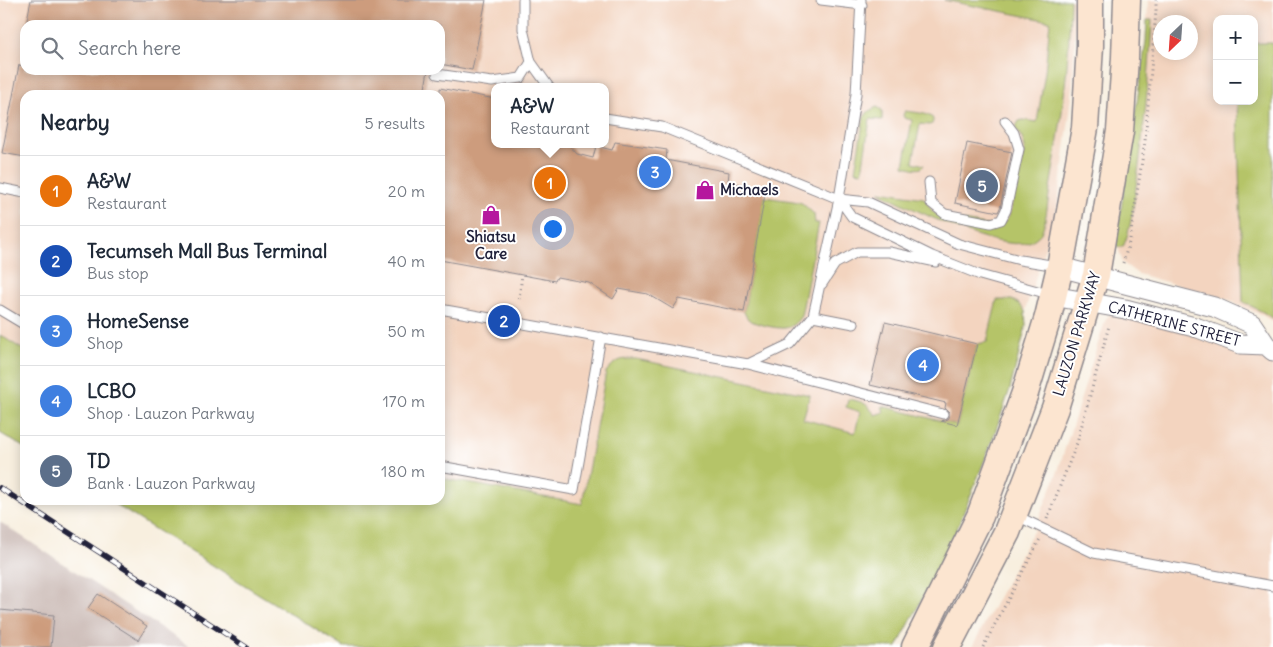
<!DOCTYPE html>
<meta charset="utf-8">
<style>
:root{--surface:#fff;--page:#f6f6f7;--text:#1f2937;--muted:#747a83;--line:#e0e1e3;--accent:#b5179e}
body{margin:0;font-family:Delius,sans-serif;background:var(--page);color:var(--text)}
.controls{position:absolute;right:15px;top:15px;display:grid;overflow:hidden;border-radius:10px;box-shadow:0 2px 12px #0003}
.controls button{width:45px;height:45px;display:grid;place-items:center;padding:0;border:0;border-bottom:1px solid var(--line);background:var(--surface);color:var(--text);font:25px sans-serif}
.compass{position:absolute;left:1153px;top:15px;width:45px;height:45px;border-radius:50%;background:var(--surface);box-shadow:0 2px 12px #0003;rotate:205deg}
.you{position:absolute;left:552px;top:228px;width:18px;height:18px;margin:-12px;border:4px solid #fff;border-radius:50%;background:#1a73e8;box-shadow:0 0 0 8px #1a73e833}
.badge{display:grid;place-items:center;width:32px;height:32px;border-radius:50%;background:var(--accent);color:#fff;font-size:16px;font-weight:700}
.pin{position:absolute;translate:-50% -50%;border:2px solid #fff;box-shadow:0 1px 5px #0006}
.popup{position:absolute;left:491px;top:83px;width:118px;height:65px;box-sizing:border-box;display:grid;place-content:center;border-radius:10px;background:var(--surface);filter:drop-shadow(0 1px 4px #0005);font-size:16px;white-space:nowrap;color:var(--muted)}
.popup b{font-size:19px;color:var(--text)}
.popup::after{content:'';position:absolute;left:50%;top:100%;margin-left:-10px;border:10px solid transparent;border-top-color:var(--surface)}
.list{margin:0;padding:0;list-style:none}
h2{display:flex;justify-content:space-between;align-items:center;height:65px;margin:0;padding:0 20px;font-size:21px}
h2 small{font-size:16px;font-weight:400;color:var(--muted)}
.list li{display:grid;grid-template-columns:32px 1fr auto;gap:15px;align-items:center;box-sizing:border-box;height:70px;padding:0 20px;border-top:1px solid var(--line)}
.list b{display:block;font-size:19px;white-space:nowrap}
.list p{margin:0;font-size:16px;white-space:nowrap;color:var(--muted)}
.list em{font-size:16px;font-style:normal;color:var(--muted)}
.icon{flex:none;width:28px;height:28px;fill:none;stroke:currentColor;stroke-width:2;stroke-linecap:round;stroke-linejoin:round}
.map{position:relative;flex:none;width:1273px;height:647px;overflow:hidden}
.search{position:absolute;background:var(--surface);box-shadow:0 2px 12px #0003;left:20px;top:20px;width:425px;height:55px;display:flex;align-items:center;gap:12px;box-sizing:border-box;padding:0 18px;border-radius:15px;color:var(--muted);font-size:19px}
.panel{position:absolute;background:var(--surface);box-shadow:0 2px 12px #0003;left:20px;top:90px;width:425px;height:415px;border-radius:15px}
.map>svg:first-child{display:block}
.built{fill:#f3d4bf;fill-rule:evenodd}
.industrial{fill:#cfc0bb}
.green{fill:#b5c467;stroke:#6c7351}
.building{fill:#cd9c7d}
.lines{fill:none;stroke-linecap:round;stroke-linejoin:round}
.service-casing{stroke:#8d888d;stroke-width:11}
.minor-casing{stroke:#8d888d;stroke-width:21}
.secondary-casing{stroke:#8d888d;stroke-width:29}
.path{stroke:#8d888d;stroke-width:3;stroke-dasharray:1 4;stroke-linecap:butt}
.service{stroke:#fff;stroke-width:9}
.minor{stroke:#fff;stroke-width:19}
.secondary{stroke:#fce5d0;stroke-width:26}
.rail-casing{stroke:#22223b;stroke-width:5.5}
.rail{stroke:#fff;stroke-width:4;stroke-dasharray:11;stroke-linecap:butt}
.labels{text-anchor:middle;stroke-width:4;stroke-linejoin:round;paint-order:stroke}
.poi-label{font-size:15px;font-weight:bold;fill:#22223b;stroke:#fff;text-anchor:start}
.street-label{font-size:15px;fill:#22223b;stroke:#fff}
</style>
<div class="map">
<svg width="1273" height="647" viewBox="0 0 1273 647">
<rect width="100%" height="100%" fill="#fff"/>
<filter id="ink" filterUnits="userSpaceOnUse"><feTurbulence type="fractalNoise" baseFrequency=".02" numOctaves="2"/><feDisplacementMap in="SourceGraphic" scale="10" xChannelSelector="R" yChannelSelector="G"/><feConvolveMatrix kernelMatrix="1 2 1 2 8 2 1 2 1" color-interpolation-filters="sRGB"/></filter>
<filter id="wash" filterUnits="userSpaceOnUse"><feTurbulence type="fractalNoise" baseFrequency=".0096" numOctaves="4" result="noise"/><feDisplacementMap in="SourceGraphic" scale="20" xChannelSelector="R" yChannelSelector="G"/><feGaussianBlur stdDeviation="1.12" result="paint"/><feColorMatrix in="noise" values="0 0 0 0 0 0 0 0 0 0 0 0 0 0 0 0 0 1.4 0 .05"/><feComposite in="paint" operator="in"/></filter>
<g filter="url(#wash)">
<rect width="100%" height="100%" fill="#f8efdf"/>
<!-- built -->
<path class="built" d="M0,0H1077L1072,97L1057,209L1054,220L1025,311L1018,303L997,300L987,342L977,345L957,425L882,407L884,412L875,415L861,412L855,433L803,419L809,395L606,372L582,504L440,478V95H25V351L0,335ZM25,25H440V70H25ZM495,87H605V144H495Z
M1148,0H1273V323L1264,316L1227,299L1138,274L1123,263L1116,242L1146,41ZM1217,19H1254V101H1217ZM1160,22H1190V52H1160Z
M1113,309L1238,343L1273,361V647H972L1035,528L1058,471L1105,321Z"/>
<!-- industrial -->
<path class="industrial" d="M0,522L190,647H0Z"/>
<!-- green -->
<path class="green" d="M944,0H1070C1070,63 1061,126 1050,188C1048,200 1046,223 1041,233C1038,237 1033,240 1029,242C997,253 910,207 879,192L880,191L924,198L933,212L941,217L991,226L1004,223L1009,216L1025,148L1022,138L1015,128L1019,121L1023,120L1037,122L1045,72L1050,21Z
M1147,20H1152C1149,76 1144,132 1136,187C1133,206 1131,230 1123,247H1117L1116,242L1146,41Z
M1254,43H1273V319L1263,312L1243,302L1237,101H1254Z
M877,107L882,110V120L870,119L862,172L855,171L864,117L869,111Z
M905,111C911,112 931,113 933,119C933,121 933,122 932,124L929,125L920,124L913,162L924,165C920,172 911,167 904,166L912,120L904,118L903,115Z
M764,197L793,201L802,203L814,214L815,223H819L801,316C797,322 792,327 785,328C778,329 754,324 748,319C747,318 745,314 744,312Z
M997,300H1012L1018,303L1025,311L1026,326L1010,389L990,447L951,544L897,647H344L108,500H440V478L582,504L606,372C617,359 620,359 636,359L810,395L803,419L855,433L860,412L846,407L848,399C863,402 866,402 875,415L884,412L882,406L957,425L977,344L987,342Z
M0,335L25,351V448L0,433Z"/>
<g id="blocks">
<!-- building -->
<path class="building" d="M31,0H486L472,70L440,64V25H26Z
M19,65L25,66V70H428L424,95H25V157L2,153Z
M440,88L495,99V144H568L577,154L593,158L596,146L612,150L615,142L667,150L666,160L729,172L728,182L766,189L744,312L679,299L673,309L648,294L619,289L613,299L589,283L557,277L555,281L440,260Z
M967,143L1012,152L1000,208L998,212L955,203Z
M885,322L977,344L957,425L941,421L947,419L949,416V412L945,408L946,403L870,385Z
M98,594L147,626L138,640L88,608Z
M0,610L54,615L51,647H0Z"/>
</g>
</g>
<g filter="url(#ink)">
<use href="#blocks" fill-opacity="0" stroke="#8d888d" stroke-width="1"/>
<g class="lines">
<defs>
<path id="service" d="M523,0V29L531,62L549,87
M821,0L862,5
M437,74L492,82L521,78L531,62
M605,118L662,127L839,199L868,202L959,244L1020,260L1057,266
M929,182L931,203L945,214L991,223L1001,220L1006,210L1019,149L1014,133L1005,121
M0,188L25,193
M839,199L852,217L932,256L980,275L1052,295
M822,284L835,264L857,252H889L936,262
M440,309L748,364L943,414
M0,310L25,325
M813,316L854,324
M748,364L790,344L813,316L839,199L856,94L861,0
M440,466L574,490L601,337
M1015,515L1094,553L1273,586"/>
<path id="minor" d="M1060,267L1214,307L1252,324L1266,345L1273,351
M1053,296L1125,309L1198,328L1240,344L1266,345"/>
<path id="secondary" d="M915,647L980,516L1025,393L1048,317L1060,267L1085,128L1090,46V0
M947,647L1007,532L1055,408L1096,275L1120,131L1125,58L1127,0"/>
</defs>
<!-- service casing -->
<use href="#service" class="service-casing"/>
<!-- minor casing -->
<use href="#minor" class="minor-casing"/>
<!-- secondary casing -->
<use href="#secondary" class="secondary-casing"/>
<!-- path -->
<path class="path" d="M1123,263L1130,239L1145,141L1156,11V0
M519,299L522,275
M1047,519L1077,443L1109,326
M983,647L1040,539"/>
<!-- service -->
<use href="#service" class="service"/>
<!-- minor -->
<use href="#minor" class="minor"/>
<!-- secondary -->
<use href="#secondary" class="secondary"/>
<defs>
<path id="rail" d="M0,488L246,647"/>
</defs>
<!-- rail casing -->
<use href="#rail" class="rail-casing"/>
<!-- rail -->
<use href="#rail" class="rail"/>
</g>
</g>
<!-- icons -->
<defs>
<symbol id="shop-bare" viewBox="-9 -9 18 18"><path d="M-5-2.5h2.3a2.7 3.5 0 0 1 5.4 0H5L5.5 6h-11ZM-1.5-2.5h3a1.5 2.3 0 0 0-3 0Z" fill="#b5179e" stroke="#fff" stroke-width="2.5" paint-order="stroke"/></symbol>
</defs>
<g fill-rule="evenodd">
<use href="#shop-bare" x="691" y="176" width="28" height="28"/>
<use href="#shop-bare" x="477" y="201" width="28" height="28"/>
</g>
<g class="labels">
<!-- poi labels -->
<g class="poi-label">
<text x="720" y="195">Michaels</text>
<text x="491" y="242" text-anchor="middle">Shiatsu<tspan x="491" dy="17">Care</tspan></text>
</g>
<!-- street labels -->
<g class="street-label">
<text transform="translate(1174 324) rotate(15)" y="5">CATHERINE STREET</text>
<text transform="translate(1077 334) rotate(-73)" y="5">LAUZON PARKWAY</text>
</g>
</g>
</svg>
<div class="controls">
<button>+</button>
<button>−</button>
</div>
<svg class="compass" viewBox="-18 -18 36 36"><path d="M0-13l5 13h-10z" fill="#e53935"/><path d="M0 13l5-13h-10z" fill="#747a83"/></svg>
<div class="you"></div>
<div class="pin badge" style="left:550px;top:183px;background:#e8710a">1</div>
<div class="popup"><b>A&amp;W</b>Restaurant</div>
<div class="pin badge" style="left:504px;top:321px;background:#1a4fb4">2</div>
<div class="pin badge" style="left:655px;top:172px;background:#3f7fe0">3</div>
<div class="pin badge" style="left:923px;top:365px;background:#3f7fe0">4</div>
<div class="pin badge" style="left:982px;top:186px;background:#5c6f8a">5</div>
<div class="search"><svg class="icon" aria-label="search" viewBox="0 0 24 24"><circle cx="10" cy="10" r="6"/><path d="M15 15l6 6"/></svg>Search here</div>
<section class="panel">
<h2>Nearby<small>5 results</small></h2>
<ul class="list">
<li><span class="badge" style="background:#e8710a">1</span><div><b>A&amp;W</b><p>Restaurant</p></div><em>20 m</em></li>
<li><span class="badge" style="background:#1a4fb4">2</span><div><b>Tecumseh Mall Bus Terminal</b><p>Bus stop</p></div><em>40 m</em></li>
<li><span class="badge" style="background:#3f7fe0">3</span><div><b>HomeSense</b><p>Shop</p></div><em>50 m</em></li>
<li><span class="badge" style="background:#3f7fe0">4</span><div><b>LCBO</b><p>Shop · Lauzon Parkway</p></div><em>170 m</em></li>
<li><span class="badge" style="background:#5c6f8a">5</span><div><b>TD</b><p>Bank · Lauzon Parkway</p></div><em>180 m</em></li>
</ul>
</section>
</div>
